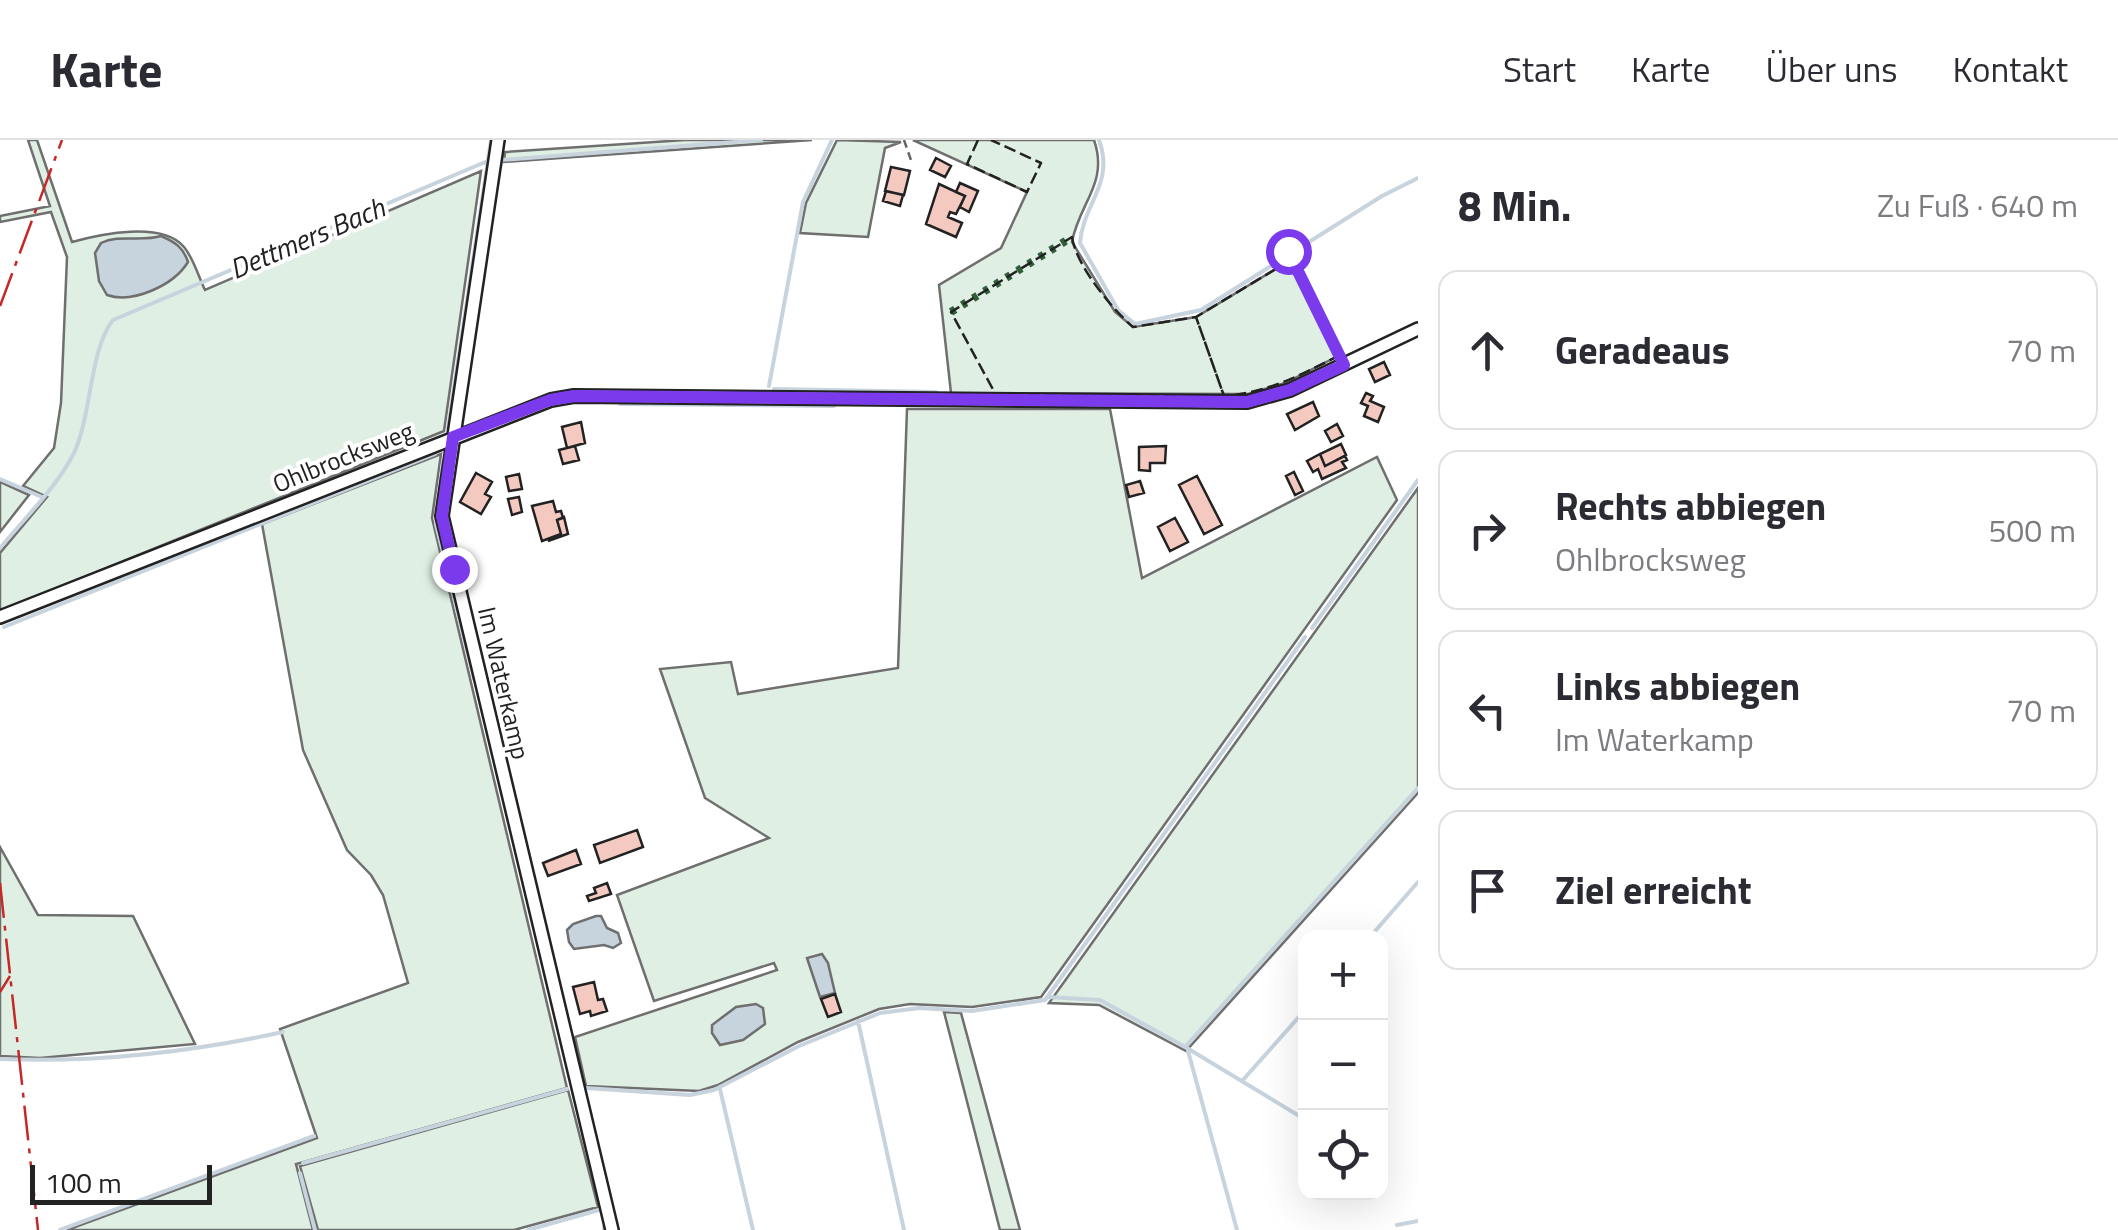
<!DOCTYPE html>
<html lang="de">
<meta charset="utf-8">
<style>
:root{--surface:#fff;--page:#f2f2f3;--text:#2b2b33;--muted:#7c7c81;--line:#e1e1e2}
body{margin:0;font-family:"Titillium Web",sans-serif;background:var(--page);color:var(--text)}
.controls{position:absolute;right:30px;bottom:30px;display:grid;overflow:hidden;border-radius:20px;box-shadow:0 10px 40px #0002}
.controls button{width:90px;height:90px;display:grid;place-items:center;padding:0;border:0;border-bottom:2px solid var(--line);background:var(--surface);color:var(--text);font:50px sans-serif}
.scale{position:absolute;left:30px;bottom:25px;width:182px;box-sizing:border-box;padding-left:10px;border:5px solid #222;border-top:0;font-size:28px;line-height:35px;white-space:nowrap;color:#222;-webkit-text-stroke:8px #fff;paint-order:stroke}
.stop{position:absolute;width:30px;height:30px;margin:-22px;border:8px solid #7c3aed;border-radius:50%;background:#fff}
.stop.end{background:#7c3aed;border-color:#fff;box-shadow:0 2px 10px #0008}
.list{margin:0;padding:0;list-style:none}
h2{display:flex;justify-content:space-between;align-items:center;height:130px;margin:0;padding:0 40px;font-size:42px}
h2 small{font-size:32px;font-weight:400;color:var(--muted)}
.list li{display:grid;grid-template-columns:65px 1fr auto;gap:30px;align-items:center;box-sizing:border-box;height:160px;margin:0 20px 20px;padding:0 20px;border:2px solid var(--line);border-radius:20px}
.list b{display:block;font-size:38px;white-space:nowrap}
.list p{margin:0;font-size:32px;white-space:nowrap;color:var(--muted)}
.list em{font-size:32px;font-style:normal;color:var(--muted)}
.icon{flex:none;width:55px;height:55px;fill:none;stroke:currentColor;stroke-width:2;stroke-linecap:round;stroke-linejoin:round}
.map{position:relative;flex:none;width:1418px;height:1090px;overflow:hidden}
header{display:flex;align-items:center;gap:60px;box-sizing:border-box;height:140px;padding:0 50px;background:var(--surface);border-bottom:2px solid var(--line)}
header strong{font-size:48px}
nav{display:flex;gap:55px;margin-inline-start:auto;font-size:35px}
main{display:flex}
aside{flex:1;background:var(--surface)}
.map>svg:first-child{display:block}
.green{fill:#e0efe3;stroke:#6f6f6f;stroke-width:2.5}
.water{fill:#c7d3dd;stroke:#6f6f6f;stroke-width:2.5}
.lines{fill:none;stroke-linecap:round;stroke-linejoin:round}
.stream{stroke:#c7d3dd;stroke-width:4}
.building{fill:#f3c9c0;stroke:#222;stroke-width:2.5}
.minor-casing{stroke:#222;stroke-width:16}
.path{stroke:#646464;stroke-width:2.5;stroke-dasharray:8 5;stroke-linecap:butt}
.minor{stroke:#fff;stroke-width:11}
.hedge{stroke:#2f5e38;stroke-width:8;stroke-dasharray:5 8;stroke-linecap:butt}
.fence{stroke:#222;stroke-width:2.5;stroke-dasharray:12 5;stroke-linecap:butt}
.power{stroke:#c62828;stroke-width:2.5;stroke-dasharray:35 8 5 8;stroke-linecap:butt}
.route{stroke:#7c3aed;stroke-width:12}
.labels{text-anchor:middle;stroke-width:8;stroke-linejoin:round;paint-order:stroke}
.street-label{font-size:25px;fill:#222;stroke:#fff}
.water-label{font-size:28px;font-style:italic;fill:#222;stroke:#fff}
</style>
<header>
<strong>Karte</strong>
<nav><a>Start</a><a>Karte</a><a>Über uns</a><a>Kontakt</a></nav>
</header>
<main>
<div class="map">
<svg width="1418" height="1090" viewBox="0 0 1418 1090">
<rect width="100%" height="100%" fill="#fff"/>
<!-- green -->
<path class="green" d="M28,0H37L72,102C101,94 162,81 184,107C194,119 198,136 205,150L481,31L444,291L0,471V413L47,357L23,346L54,308L61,263L67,117L51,72L0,82V76L50,66Z
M685,0H812L504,22L505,12Z
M837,0L901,2L885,8L868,97L800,93L806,63Z
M913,0H1094C1109,43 1079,63 1072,102L1115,172L1133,187L1196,177L1289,121L1336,217L1285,243L1248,254L951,253L939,145L1001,108L1027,52Z
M907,269H1110L1142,438L1377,317L1397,360L1041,857L972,867L910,864L879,869L798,902L718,945L699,951L586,946L575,897L777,830L774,823L654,861L617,755L769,698L705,658L660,529L731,522L738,554L898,528Z
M441,314L432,378L567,948L296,1024L313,1090H67L317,998L280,889L408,843L383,755L371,735L347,710L303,610L262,384Z
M0,342L29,355L0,392Z
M1418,348V653L1186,911L1099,865L1049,863Z
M0,707L38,775L133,776L195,904L40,918L0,916Z
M944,872L961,873L1020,1090H1000Z
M568,950L598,1067L514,1090H318L300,1026Z"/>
<!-- water -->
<path class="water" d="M161,96C175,102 183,107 188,122C174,145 133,164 107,155L99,141L95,113L101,103C119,94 141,102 161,96Z
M596,776H601L607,788L618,793L621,803L613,808L604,805L574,809L569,802L567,790L573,784Z
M822,814L828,823L835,853L820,857L807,818Z
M756,864L763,868L765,884L743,900L720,905L712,893V885L736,867Z"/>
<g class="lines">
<!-- stream -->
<path class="stream" d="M1099,0C1115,44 1083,63 1080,103L1118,170L1135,184L1201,170L1382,56L1418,38
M500,20L761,0
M769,246L803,62L832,0
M774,249L936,252
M620,264L834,266
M448,288L491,0
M443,321L436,384L474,539
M0,339L42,357
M0,408C24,379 55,349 73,315C92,277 89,210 113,180L490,20
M4,487L435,314
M1312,488L1418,340
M1369,798L1418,742
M1048,857L1100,860L1187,908L1306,980
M858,881L904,1090
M1185,907L1418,648
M1188,911L1237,1090
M0,919C94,923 191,912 283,892
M1242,941L1306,869
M586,948L690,955L714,950L799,906L880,873L919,868L972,871L1045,860L1305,497
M720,949L753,1090
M303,1023L567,949
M300,1033L315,1090
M1397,1085L1418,1081
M604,1087V1090
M60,1090L314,996
M528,1090L599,1070"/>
</g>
<!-- building -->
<path class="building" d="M936,18L951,26L945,37L930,30Z
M891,27L910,31L904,55L885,51Z
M960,43L978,51L969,72L960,67L965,56L956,52Z
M939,44L965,56L956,74L950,72L948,77L962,83L956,97L926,84Z
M886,51L903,55L900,66L883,61Z
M1384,222L1390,235L1375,242L1369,229Z
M1366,253L1373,256L1370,261L1384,267L1378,282L1364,276L1368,266L1361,263Z
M1313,262L1319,276L1295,290L1287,274Z
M581,282L585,303L567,308L562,287Z
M1337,284L1343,296L1331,302L1325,291Z
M1341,304L1346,315L1325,326L1320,314Z
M575,306L579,320L563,324L559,310Z
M1166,306L1165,323H1150V331L1139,330V307Z
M1320,314L1325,326L1345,316L1347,320L1342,322L1346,328L1322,339L1318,329L1313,332L1307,321Z
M1294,332L1303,351L1295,355L1286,336Z
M476,333L492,342L485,354L491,357L481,374L460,362Z
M519,334L522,349L509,351L506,337Z
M1197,336L1222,385L1204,394L1179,345Z
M1140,341L1144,353L1129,357L1126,345Z
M519,357L522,372L512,375L508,359Z
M553,361L556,372L561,371L563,378L557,380L561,394L542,401L532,366Z
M564,377L568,394L548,401L561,394L557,380Z
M1175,378L1188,402L1170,411L1158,387Z
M637,690L643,707L600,723L594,705Z
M576,710L581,724L548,736L543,723Z
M607,743L611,754L589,761L587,756L596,753L594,748Z
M594,842L598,860L603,859L607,871L591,876L590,871L580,874L573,847Z
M835,854L841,872L828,877L821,859Z"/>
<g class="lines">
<defs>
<path id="minor" d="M498,0L442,376L612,1090
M0,477L551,260L574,256L1247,262L1290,250L1418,189"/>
</defs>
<!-- minor casing -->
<use href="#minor" class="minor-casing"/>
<!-- path -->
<path class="path" d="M904,0L912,23
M1286,107L1338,214"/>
<!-- minor -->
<use href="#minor" class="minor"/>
<!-- hedge -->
<path class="hedge" d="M951,172L1072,97"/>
<!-- fence -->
<path class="fence" d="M978,0L967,24L1027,52L1041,23L991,0
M1072,97C1076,125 1111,168 1133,187L1196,177L1224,256L996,255L951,172Z
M1289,121L1336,217C1299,236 1266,253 1224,256L1196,177Z"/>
<!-- power -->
<path class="power" d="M0,166L62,0
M0,743L38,1090
M0,852L10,836"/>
</g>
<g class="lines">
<!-- route -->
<path class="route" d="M454,429L442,376L453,297L550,260L574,256L1247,262L1290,250L1344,225L1288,111"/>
</g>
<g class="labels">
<!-- street labels -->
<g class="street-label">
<text transform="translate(343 317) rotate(-22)" y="9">Ohlbrocksweg</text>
<text transform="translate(504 543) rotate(77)" y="9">Im Waterkamp</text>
</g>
<!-- water labels -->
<g class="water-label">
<text transform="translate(307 98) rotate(-23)" y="10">Dettmers Bach</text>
</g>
</g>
</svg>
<div class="controls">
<button>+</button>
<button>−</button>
<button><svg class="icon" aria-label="locate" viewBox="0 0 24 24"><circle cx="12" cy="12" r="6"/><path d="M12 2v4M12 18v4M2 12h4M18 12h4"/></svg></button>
</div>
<div class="scale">100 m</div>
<div class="stop" style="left:1288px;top:111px"></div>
<div class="stop end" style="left:454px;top:429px"></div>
</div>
<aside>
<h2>8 Min.<small>Zu Fuß · 640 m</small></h2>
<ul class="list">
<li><svg class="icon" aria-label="ahead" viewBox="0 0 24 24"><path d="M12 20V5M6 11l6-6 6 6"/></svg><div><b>Geradeaus</b></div><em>70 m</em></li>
<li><svg class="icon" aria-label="right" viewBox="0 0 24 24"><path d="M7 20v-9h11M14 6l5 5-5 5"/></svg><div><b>Rechts abbiegen</b><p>Ohlbrocksweg</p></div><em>500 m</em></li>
<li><svg class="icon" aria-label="left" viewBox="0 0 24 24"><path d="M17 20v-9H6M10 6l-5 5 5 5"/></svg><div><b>Links abbiegen</b><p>Im Waterkamp</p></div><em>70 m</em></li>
<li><svg class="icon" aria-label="arrive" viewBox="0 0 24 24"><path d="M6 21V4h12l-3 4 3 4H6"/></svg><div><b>Ziel erreicht</b></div></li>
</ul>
</aside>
</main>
